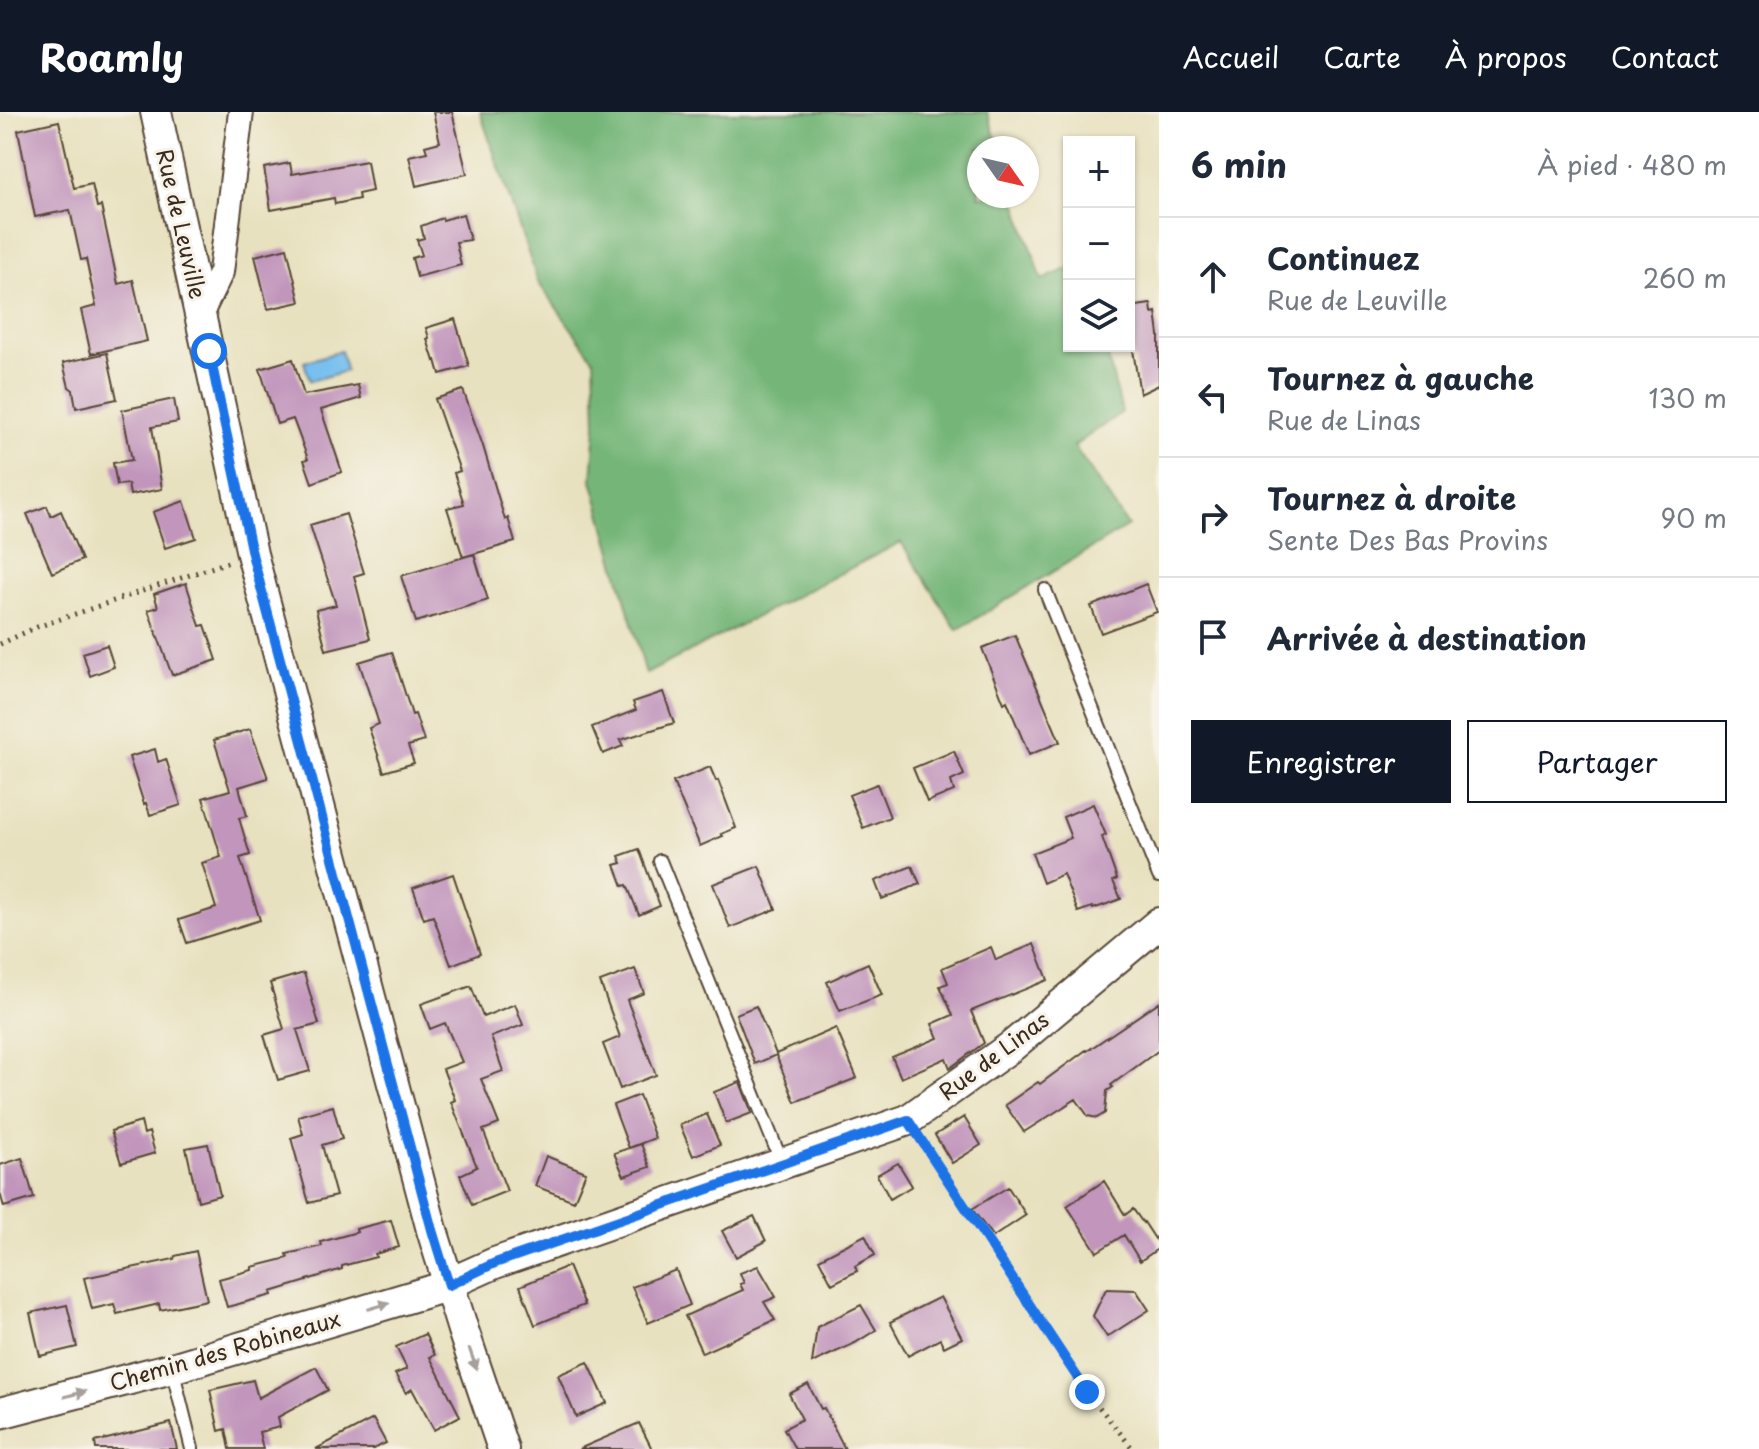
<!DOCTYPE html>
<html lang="fr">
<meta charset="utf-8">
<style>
:root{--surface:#fff;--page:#f2f2f3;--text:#1f2937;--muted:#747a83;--line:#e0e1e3;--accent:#111827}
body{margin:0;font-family:"Playpen Sans",sans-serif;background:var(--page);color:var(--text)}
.controls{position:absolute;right:24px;top:24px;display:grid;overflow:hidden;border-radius:0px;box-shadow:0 2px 6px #0004}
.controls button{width:72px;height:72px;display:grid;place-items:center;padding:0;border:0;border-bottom:2px solid var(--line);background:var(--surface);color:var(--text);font:40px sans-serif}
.compass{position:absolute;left:967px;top:24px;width:72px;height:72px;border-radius:50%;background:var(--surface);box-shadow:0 2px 6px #0004;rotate:124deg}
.stop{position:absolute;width:24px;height:24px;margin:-18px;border:6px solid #1a73e8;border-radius:50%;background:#fff}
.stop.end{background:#1a73e8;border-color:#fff;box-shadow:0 2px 8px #0008}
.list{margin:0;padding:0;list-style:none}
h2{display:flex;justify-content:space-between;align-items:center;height:104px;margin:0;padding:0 32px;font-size:34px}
h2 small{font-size:26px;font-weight:400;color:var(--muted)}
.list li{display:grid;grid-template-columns:52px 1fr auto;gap:24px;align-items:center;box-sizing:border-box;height:120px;padding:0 32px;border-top:2px solid var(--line)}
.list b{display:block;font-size:30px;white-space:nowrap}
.list p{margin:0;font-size:26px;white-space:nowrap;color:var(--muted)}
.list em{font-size:26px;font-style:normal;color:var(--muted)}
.actions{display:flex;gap:16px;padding:24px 32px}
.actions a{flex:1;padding:18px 0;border:2px solid var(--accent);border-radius:0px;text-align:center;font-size:28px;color:var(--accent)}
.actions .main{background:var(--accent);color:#fff}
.icon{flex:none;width:44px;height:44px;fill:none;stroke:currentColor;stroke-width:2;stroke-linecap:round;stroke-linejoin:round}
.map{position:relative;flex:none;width:1159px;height:1337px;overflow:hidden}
header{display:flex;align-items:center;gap:48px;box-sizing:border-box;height:112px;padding:0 40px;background:var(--accent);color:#fff}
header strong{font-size:38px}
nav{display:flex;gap:44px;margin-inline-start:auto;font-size:28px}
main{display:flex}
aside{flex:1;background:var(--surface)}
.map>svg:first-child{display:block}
.forest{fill:#75b678;stroke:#58704b;stroke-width:2}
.water{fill:#77bfef;stroke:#597486;stroke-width:2}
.building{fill:#c195bc}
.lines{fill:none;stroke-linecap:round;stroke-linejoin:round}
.service-casing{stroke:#554536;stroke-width:16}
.minor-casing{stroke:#554536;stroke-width:28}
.tertiary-casing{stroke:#554536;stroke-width:34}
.path{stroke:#554536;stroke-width:5;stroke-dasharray:2 6;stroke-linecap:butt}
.service{stroke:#fff;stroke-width:12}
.minor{stroke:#fff;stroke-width:24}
.tertiary{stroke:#fff;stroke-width:30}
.oneway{fill:#a79f9a}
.route{stroke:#1a73e8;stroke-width:10}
.labels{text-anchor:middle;stroke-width:6;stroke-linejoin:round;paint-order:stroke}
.street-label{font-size:22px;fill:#3b2a1e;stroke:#f7f3e8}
</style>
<header>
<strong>Roamly</strong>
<nav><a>Accueil</a><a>Carte</a><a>À propos</a><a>Contact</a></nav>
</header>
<main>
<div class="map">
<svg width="1159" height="1337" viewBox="0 0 1159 1337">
<rect width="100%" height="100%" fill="#f7f3e8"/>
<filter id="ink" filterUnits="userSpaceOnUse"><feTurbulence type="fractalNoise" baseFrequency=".0125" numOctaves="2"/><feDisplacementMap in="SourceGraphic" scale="16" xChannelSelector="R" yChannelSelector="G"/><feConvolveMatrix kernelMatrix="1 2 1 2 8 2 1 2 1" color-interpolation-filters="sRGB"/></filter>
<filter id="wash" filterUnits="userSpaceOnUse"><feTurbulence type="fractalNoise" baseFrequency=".006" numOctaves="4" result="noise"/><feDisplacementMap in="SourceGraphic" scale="32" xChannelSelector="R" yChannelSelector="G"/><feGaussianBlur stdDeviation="1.8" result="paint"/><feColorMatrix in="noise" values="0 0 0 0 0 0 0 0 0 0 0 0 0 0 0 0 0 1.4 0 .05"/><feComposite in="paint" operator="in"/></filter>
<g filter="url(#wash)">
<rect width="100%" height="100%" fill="#e8e1bf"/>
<!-- forest -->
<path class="forest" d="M480,0H987L999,36H979V84H1014L1042,168L1069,156V234H1105L1122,300L1074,334L1128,414L957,518L901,430L646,562L592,368L596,312L594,248L538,170Z"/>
<!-- water -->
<path class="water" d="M341,239L346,259L310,269L304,250Z"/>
<g id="blocks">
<!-- building -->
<path class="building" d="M433,0H452L467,62L416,74L409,44L427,40L425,34L440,30Z
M59,9L74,76L92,72L97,95L101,94L118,172L133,168L147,229L91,242L81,198L96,194L86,147L81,148L70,98L35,105L18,18Z
M367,49L372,79L358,82L359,87L335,92L334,86L271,98L264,56L290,51L292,62Z
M463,102L470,128L456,130L461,153L417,165L412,146L422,143L417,128L424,126L421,114L442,106L443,108Z
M287,136L300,190L268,197L255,144Z
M1151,192L1152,201L1156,200L1159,223V273L1140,282L1129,213V195Z
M455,207L469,254L440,262L436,248L434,249L427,227L429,226L426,216Z
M107,241L117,287L76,296L73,278L69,275L63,251Z
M293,247L304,283L358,273L361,286L321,298L342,360L312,371L304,348L308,347L293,307L277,312L260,257Z
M463,278L483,334L505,408L508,406L515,430L463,445L447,396L464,392L454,361L460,359L435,287Z
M174,287L178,310L152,315L162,377L130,383L128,372L117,373L113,351L132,348L122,298Z
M184,389L196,426L165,436L153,400Z
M47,394L51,404L61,399L82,448L52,461L27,402Z
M346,402L364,461L354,464L370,527L326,538L316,498L336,493L310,413Z
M474,442L488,488L416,510L401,464Z
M186,471L200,514L205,513L217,548L172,563L148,498L158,495L154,482Z
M1146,472L1157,500L1101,521L1091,494Z
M1015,523L1060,630L1029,643L1007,589L1004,591L982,536Z
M107,533L114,555L90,564L83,541Z
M392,540L412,603L415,602L424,629L408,634L414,651L384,660L369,616L379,612L359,550Z
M663,580L674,611L620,628L623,634L603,642L592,615L636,598L633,590Z
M250,617L268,666L239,675L247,704L239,706L250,743L240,746L260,808L187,831L179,808L216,796L202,751L221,745L203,686L230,678L214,628Z
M155,637L158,650L166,647L181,693L150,703L146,691L144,692L129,645Z
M954,639L964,663L951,669L954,679L927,690L913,656Z
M710,655L716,669L718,668L736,716L721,722L723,724L700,734L673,670Z
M877,672L890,705L863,716L849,683Z
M1093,692L1106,723L1102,725L1117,767L1113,769L1121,787L1093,797L1092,795L1078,800L1063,762L1043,771L1032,741L1071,726L1063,705Z
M639,737L660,794L639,803L627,773L623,774L615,753L622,751L619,744Z
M759,754L776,797L730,816L713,772Z
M912,754L920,772L882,787L875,769Z
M453,762L480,842L451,853L433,804L424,807L413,776Z
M1034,832L1048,868L971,899L984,931L950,956L946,946L901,966L892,945L938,926L932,912L953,903L940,874L948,871L942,856L991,835L996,848Z
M868,851L882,883L840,899L827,870Z
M635,857L644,881L627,888L656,963L620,977L603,932L620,925L600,870Z
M304,861L319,912L297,918L310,959L278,968L264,923L284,917L270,871Z
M471,874L483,905L515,892L523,913L491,925L503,959L481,967L499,1012L483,1018L507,1079L472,1093L460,1063L477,1055L451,990L455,988L443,957L462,950L445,911L430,917L421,892Z
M1159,890V938L1111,973L1113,975L1107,979L1105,1001L1097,1006L1088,1004L1076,987L1024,1020L1005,993L1038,970L1040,972L1086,938L1087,939Z
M756,894L776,942L836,916L857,966L795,990L776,943L755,952L736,902Z
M740,970L752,1001L726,1011L714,980Z
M639,983L655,1026L629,1036L613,993Z
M333,994L342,1027L322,1033L336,1084L309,1091L291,1026L303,1022L298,1004Z
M707,1002L720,1033L693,1044L680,1013Z
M964,1005L981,1033L952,1051L935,1023Z
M141,1010L144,1022L149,1020L155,1041L121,1051L111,1019Z
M208,1032L220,1083L198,1089L186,1036Z
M641,1032L650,1055L624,1064L614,1041Z
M546,1044L586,1060L574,1089L535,1074Z
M22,1046L34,1086L4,1095L0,1081V1053Z
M898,1051L912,1074L890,1087L877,1063Z
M1104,1069L1125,1103L1133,1097L1143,1111L1144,1110L1159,1133V1136L1140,1149L1124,1123L1097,1140L1067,1094Z
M1008,1075L1026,1103L993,1125L972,1097Z
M754,1104L766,1129L736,1145L722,1119Z
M391,1108L399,1135L375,1142L376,1145L342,1154V1157L307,1168V1169L271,1180L272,1183L227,1195L219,1167L252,1158V1155L288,1146L287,1142L322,1134L321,1130L357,1120L356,1117Z
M865,1123L875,1143L855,1154L857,1159L832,1172L819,1147Z
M196,1139L207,1188L160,1198L159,1192L117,1202L114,1192L92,1197L84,1166L174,1147L175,1144Z
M568,1154L584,1193L535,1213L520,1174Z
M758,1154L776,1185L764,1190L775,1208L702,1241L685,1204L743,1178L740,1172L744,1171L740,1161Z
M676,1158L690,1193L648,1211L632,1175Z
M1106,1177L1136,1178L1149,1198L1107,1225L1093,1204Z
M940,1185L962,1226L944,1235L940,1227L908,1244L890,1210Z
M67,1193L77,1235L40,1244L30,1201Z
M861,1193L876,1218L855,1231L812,1251L817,1215Z
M425,1222L435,1243L430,1245L460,1304L434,1318L412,1277L406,1281L395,1262L407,1257L396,1235Z
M588,1250L607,1291L576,1305L558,1263Z
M316,1255L328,1278L278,1305L280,1315L259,1320L263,1337H230L226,1317L219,1319L210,1278L253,1268L258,1286Z
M808,1272L821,1297L824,1296L845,1337H795L784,1317L802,1307L789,1282Z
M373,1307L386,1331L373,1337H316Z
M171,1311L177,1337H96L95,1330Z
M639,1311L652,1337H579Z"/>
</g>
</g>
<g filter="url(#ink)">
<use href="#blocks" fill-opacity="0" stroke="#554536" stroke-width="2"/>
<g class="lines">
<defs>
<path id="service" d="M1045,478L1159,764
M660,749L782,1051
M172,1256L192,1337"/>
<path id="minor" d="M201,201L221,160L241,0"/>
<path id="tertiary" d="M156,0L252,442L432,1118L463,1218L503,1337
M0,1301L172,1256L437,1177L495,1151L908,1008L1012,934L1159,811"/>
</defs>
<!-- service casing -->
<use href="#service" class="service-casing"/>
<!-- minor casing -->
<use href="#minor" class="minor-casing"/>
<!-- tertiary casing -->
<use href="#tertiary" class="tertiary-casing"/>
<!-- path -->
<path class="path" d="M0,532L37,515L228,450
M922,1029L1087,1280L1133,1337"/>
<!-- service -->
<use href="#service" class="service"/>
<!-- minor -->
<use href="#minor" class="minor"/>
<!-- tertiary -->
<use href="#tertiary" class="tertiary"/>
</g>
<!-- one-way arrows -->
<defs><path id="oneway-solid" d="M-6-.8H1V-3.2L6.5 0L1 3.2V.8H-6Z" transform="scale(2)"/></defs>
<g class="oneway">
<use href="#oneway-solid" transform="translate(379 1194) rotate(-17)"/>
<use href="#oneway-solid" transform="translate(473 1247) rotate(71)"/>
<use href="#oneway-solid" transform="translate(75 1282) rotate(-15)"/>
</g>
</g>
<g class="lines" filter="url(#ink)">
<!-- route -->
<path class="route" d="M209,239L252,442L432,1118L449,1173L495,1151L908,1008L1087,1280"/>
</g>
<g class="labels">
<!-- street labels -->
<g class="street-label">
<text transform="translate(181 112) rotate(77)" y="8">Rue de Leuville</text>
<text transform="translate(994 944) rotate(-37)" y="8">Rue de Linas</text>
<text transform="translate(225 1239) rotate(-16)" y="8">Chemin des Robineaux</text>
</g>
</g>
</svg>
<div class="controls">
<button>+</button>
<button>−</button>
<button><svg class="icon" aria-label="layers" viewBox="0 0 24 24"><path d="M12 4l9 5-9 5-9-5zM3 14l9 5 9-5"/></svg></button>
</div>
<svg class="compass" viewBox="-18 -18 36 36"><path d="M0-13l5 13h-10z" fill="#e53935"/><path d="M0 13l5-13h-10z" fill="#747a83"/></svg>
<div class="stop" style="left:209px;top:239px"></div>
<div class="stop end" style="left:1087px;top:1280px"></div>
</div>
<aside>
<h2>6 min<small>À pied · 480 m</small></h2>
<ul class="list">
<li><svg class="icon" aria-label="ahead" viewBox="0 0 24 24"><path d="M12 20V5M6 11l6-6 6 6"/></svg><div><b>Continuez</b><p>Rue de Leuville</p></div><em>260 m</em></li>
<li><svg class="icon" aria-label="left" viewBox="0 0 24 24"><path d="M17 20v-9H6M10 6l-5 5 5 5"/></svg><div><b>Tournez à gauche</b><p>Rue de Linas</p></div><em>130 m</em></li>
<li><svg class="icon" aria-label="right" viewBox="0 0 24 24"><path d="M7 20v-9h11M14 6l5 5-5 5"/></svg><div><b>Tournez à droite</b><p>Sente Des Bas Provins</p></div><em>90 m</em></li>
<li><svg class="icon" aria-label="arrive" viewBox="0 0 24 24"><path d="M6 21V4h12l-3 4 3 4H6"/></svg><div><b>Arrivée à destination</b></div></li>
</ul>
<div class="actions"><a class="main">Enregistrer</a><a>Partager</a></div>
</aside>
</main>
